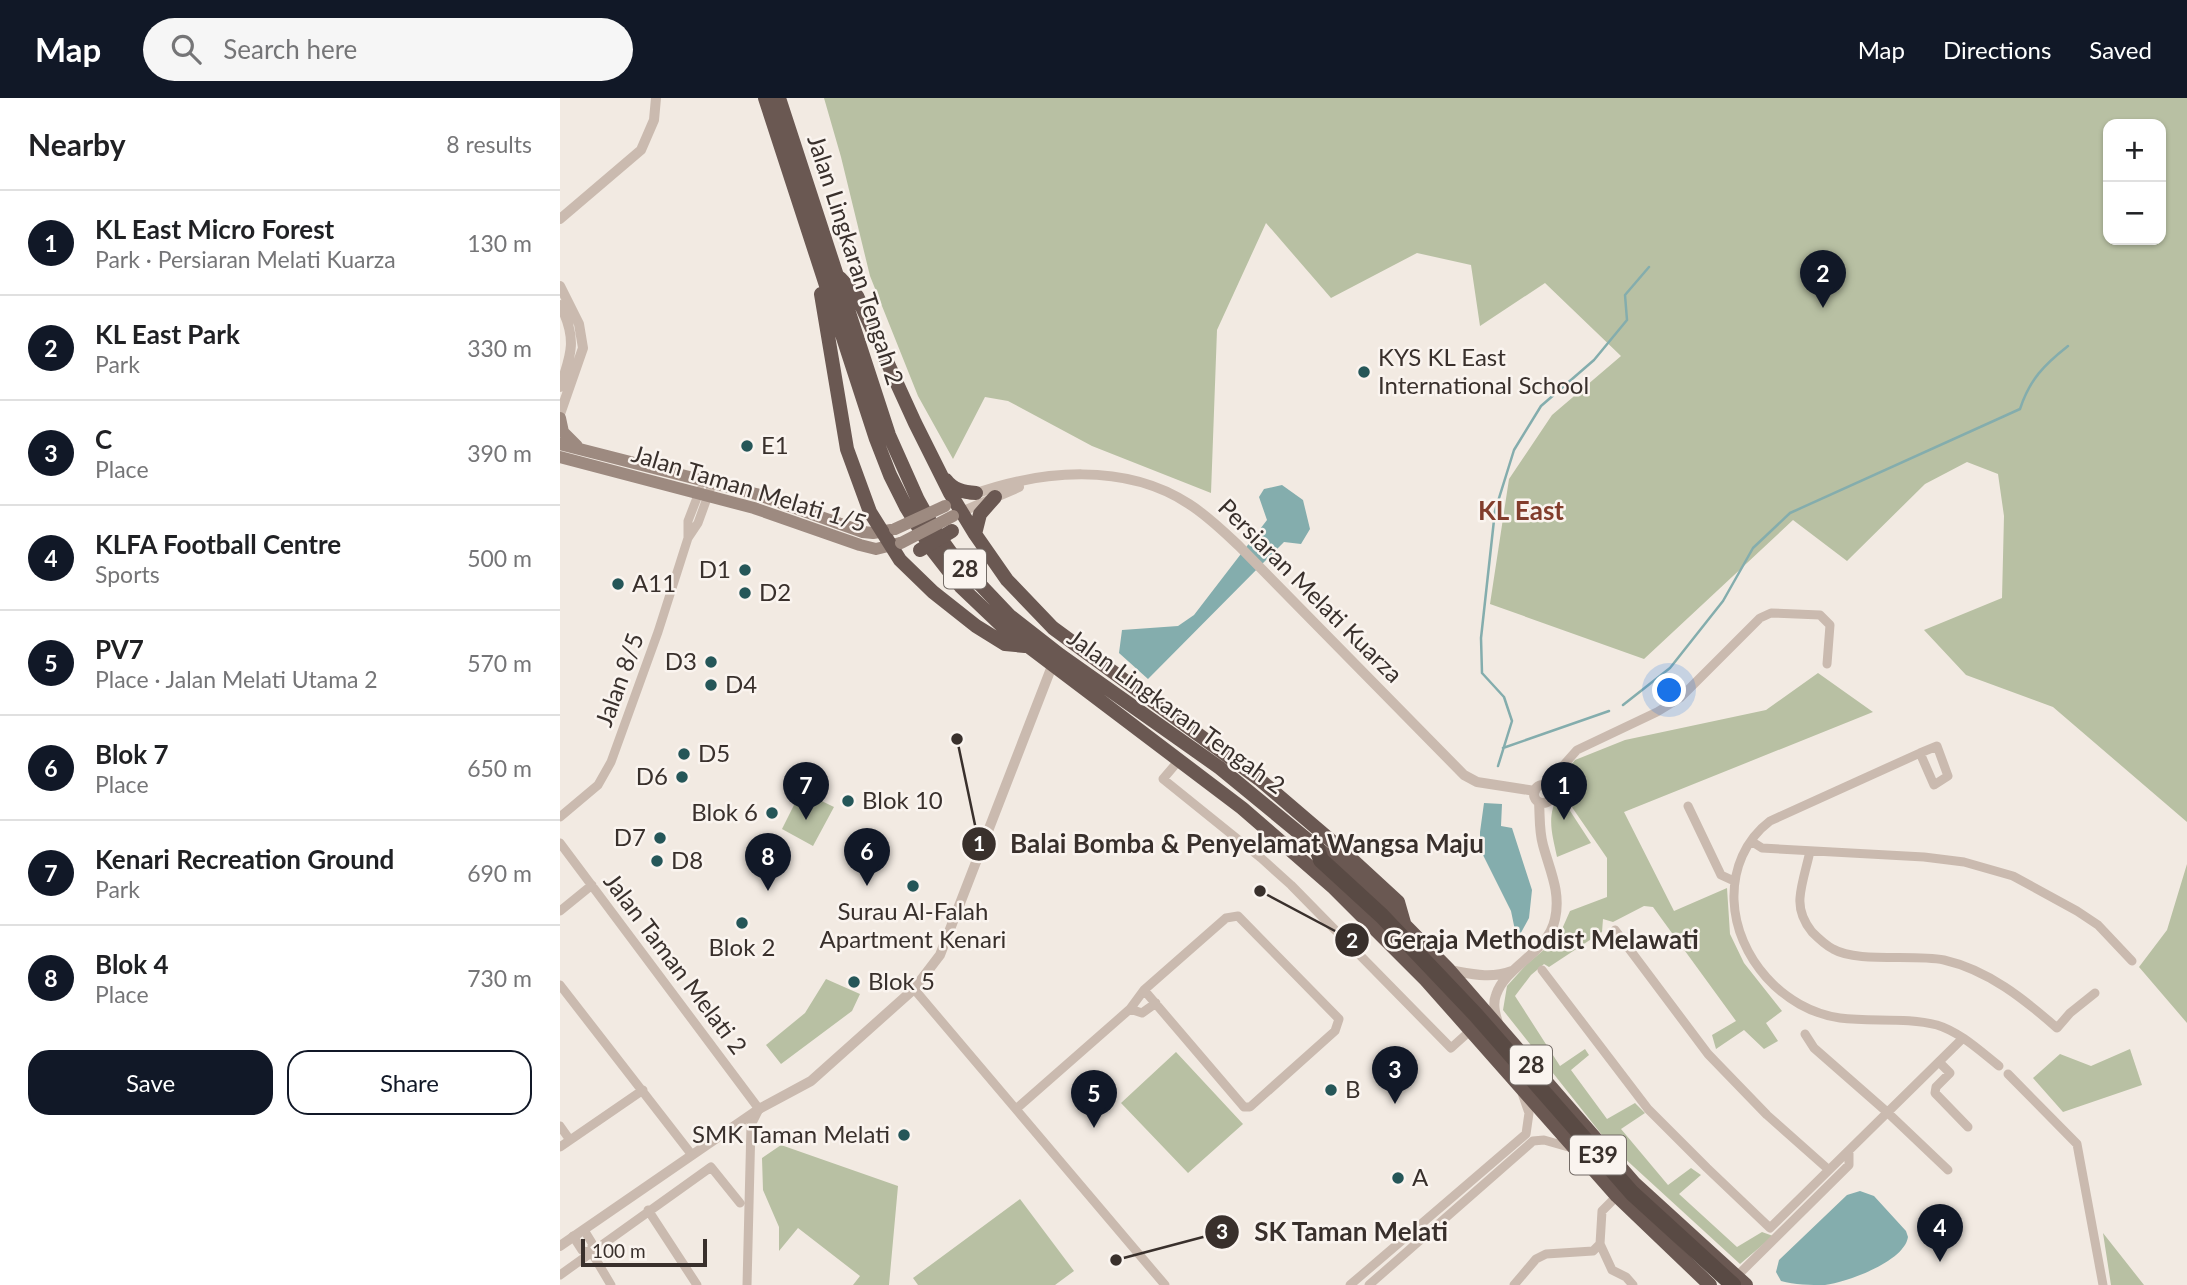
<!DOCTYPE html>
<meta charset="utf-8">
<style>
:root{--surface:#fff;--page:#f6f6f6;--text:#202124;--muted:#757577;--line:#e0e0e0;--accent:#111827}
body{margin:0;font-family:Lato,sans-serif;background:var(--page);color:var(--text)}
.controls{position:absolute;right:21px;top:21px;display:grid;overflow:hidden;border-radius:14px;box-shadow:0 2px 5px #0004}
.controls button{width:63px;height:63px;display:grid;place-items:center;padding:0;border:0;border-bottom:2px solid var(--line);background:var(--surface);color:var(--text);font:35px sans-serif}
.scale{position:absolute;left:21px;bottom:18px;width:126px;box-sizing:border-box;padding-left:7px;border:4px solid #39302c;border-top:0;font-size:19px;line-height:24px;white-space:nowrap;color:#39302c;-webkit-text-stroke:5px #faf4ef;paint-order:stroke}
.you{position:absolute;left:1110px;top:593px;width:24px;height:24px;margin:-18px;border:5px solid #fff;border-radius:50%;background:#1a73e8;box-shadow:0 0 0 10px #1a73e833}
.badge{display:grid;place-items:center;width:46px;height:46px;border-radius:50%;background:var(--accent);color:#fff;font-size:23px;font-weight:700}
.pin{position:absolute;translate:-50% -58px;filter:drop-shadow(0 2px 4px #0008)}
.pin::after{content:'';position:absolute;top:37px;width:24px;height:21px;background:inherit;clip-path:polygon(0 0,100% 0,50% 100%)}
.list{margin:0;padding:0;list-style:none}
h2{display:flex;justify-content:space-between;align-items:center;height:91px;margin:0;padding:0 28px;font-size:30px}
h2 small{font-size:23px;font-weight:400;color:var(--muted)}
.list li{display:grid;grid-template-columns:46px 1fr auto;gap:21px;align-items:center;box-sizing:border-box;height:105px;padding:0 28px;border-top:2px solid var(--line)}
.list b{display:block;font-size:26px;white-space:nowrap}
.list p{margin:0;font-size:23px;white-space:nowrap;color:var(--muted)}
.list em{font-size:23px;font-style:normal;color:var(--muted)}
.actions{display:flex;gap:14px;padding:21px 28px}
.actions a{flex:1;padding:16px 0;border:2px solid var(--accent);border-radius:21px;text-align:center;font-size:24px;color:var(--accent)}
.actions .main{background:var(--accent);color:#fff}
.icon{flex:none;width:38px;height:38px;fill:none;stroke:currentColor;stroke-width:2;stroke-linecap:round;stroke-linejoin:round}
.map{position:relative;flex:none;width:1627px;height:1187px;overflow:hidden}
header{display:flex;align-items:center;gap:42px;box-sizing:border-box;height:98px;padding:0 35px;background:var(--accent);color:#fff}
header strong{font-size:33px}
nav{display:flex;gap:38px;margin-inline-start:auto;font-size:24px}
.search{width:490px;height:63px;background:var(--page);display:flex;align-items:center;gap:18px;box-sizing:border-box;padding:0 24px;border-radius:38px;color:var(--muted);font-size:26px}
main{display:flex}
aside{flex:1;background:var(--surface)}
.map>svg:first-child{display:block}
.green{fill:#b8c0a3;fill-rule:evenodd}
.water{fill:#84adad}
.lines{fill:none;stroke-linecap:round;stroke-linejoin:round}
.stream{stroke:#84adad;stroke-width:2.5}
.minor{stroke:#cabaaf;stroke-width:9}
.tertiary{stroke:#cabaaf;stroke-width:10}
.secondary{stroke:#9d8a80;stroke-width:12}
.trunk{stroke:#6a5852;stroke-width:14}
.motorway{stroke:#594a44;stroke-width:16}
.secondary-bridge{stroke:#9d8a80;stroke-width:12}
.trunk-bridge{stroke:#6a5852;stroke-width:14}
.poi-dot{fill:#255658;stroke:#faf4ef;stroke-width:2.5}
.labels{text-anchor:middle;stroke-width:5;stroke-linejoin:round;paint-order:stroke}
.shield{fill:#faf4ef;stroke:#736b66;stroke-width:2}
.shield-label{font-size:23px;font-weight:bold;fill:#39302c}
.street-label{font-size:24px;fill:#39302c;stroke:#faf4ef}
.poi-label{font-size:24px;fill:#39302c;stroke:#faf4ef;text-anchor:start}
.neighbourhood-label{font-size:26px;font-weight:bold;fill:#823d2c;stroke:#faf4ef}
.leader{fill:none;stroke:#39302c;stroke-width:2.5}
.callout-dot{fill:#39302c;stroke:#faf4ef;stroke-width:2.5}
.mark-label{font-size:21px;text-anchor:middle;font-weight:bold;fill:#fff}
.callout-label{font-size:26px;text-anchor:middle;font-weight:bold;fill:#39302c;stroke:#faf4ef;stroke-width:5;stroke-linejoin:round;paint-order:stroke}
</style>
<header>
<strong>Map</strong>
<div class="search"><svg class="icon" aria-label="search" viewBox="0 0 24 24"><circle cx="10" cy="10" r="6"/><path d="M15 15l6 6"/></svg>Search here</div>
<nav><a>Map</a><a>Directions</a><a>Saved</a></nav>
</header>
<main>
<aside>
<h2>Nearby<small>8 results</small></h2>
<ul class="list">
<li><span class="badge">1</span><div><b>KL East Micro Forest</b><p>Park · Persiaran Melati Kuarza</p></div><em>130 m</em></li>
<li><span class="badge">2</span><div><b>KL East Park</b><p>Park</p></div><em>330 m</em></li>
<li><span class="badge">3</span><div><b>C</b><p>Place</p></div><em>390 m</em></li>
<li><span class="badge">4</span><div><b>KLFA Football Centre</b><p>Sports</p></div><em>500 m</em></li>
<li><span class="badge">5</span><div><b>PV7</b><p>Place · Jalan Melati Utama 2</p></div><em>570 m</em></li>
<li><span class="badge">6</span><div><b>Blok 7</b><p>Place</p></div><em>650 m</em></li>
<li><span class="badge">7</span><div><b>Kenari Recreation Ground</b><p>Park</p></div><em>690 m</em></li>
<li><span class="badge">8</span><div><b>Blok 4</b><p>Place</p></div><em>730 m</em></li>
</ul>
<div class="actions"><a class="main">Save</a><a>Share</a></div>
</aside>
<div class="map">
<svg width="1627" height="1187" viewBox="0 0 1627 1187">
<rect width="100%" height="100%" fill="#f2eae2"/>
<!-- green -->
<path class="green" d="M264,0H1627V724L1493,609L1406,577L1364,532L1442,500L1444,418L1438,376L1407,364L1365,386L1287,463L1233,422L1084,561L930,506L949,381L992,317L1061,258L985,185L920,228L911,167L857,155L771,200L706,125L657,232L651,395L532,348L448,303L425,299L393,361L358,298L310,178L281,59ZM1548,26H1601V142H1548Z
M1258,575L1313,614L1064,714L1114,813L1167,790L1170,836L1184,865L1222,913L1206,925L1218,943L1204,951L1184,932L1156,951L1152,937L1176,923L1093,809L1084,808L1053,824L1043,821L1042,834L989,869L984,866L971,877L955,898L1000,968L1025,951L1029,957L1011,972L1047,1021L1075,1005L1085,1015L1061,1031L1108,1087L1131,1070L1141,1077L1119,1096L1177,1149L1202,1134L1213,1138L1180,1166L1050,1047L943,912L947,888L967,866L998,840L1010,813L1047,799V760L996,686L1015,662L1065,642L1206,612Z
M241,693L274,709L253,748L222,731Z
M999,696L1031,745L997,759C992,735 986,718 999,696Z
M1627,766V925L1579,869L1607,832Z
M266,881L300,896L292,913L221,966L206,947L245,915Z
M1570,951L1582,987L1503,1014L1473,980L1500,956L1531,968Z
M616,954L683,1026L628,1075L561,1005Z
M221,1047L338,1088L329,1187H293L300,1178L238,1130L219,1153V1129L203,1092L202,1060Z
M460,1101L514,1173L495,1187H358L353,1180Z
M1543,1135L1584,1187H1551Z"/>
<!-- water -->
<path class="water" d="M722,387L743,402L750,431L741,446L724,444L588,581L559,555L562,532L618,528L634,517L707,422L699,399L704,391Z
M924,705L942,706L941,728L952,730L972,792L969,820L957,842L951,813L920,751V734Z
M1300,1093L1314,1098L1346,1133L1348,1139C1344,1164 1287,1184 1265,1187C1251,1187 1234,1187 1221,1183L1216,1174L1219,1162L1287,1097Z"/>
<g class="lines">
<!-- stream -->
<path class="stream" d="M1063,607L1110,570L1163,503L1193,450L1230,415L1460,311C1470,281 1484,267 1508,248
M943,650L1049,613
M938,668L952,623L944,599L922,575L921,540L935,413L954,352L981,308L1034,262L1067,222L1065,197L1089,169"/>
<!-- minor -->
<path class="minor" d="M128,439V423L140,392
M1360,655L1374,687L1388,678L1377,648L1360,655L1210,723C1185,742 1173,771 1174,802C1176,859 1223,912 1280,920C1312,924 1346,919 1377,927C1400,934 1420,953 1439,968
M620,661L603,681L701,760L731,787L891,950L911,932
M985,688L1017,652L1097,614L1120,600L1200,520L1211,515L1260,517L1270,527L1267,566
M1128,708L1161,777L1174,783
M0,719L38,687L51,664L98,534L128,440L138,425L150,392
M1191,743L1202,750L1364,759L1404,764L1453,778L1517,813L1538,827L1572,863
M0,745L199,1011L191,1027L187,1187
M1250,753C1247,768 1241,785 1240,800C1239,813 1244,824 1252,834C1258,840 1265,847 1273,851C1297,865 1353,856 1384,862C1428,872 1464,901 1497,930L1510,915L1535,895
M0,813L32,787
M678,818L779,921L775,933L690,1009H684L584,892L666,820Z
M1055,832L1148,956L1207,1017L1269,1072
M982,872L1088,1011L1147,1070L1210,1130L1402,941
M0,887L132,1057
M354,891L605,1187
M570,911L582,915L596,905
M1245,936L1254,950L1327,1014L1388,1072
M1379,964L1390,975L1376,989L1375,995L1408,1029
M1448,976L1517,1046L1543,1187
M456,1011L570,911L584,892
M0,1028L10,1042
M0,1049L83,992
M88,1112L137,1187
M24,1132L32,1145V1155L51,1187
M13,1138L22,1152L32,1155
M1040,1146L1052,1172L1066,1179L1073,1187
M0,1177L151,1069L180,1105
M1176,1179L1289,1067V1053
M790,1187L966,1036L969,1015L962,995
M809,1187L973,1043L984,1042L1012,1050
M954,1187L976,1161L986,1156L1033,1153L1040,1146L1042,1113L1057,1098"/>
<!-- tertiary -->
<path class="tertiary" d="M0,121L81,52L94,22L96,0
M0,188L19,226L23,250L0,316
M0,207C17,239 12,256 0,289
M411,397C480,372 565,364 629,406C648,418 663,433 679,448L904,677L917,684L975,693
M401,414L459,389
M974 696a9 9 0 1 1 18 0a9 9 0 1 1-18 0Z
M889,872C912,876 930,881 952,873
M939,928C936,919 932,907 936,897C946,867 988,855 995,821C1001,794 990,773 983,747C979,733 980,719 979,704
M0,1148L199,1011L251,983L354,891L380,857L492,568"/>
<!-- secondary -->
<path class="secondary" d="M0,320L3,334L17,348
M0,346L196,396L303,434L313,435L331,432
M0,359L194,410L300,447L316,451L340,445"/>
<!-- trunk -->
<path class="trunk" d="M205,0L316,341L330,377L346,409L373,453L401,489L443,529L682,710L774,790L866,882L1057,1098L1150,1187
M219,0L329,337L358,402L376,434L394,459L450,518L500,557L660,670L817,799L889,872L1075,1086L1186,1187
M280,180L297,198L355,325L390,395L415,436L447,482L493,530L699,681L775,746L838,804L844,825
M261,196L287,351L310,414L340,462L373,494L416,528L445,546L465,548
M386,382C393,392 404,394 416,395
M415,436L420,416L435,399"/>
<!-- motorway -->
<path class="motorway" d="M756,748L761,762L822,818L915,916L1072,1095L1173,1187"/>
<!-- secondary-bridge -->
<path class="secondary-bridge" d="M335,431L385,408
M341,445L393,418"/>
<!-- trunk-bridge -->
<path class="trunk-bridge" d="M360,452L392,433"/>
</g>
<!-- markers -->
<g class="poi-dot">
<circle cx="804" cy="274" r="7"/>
<circle cx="187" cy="348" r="7"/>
<circle cx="185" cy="472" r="7"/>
<circle cx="58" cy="486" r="7"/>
<circle cx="185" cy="495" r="7"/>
<circle cx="151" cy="564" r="7"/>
<circle cx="151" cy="587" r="7"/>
<circle cx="124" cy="656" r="7"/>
<circle cx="122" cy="679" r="7"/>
<circle cx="288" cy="703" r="7"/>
<circle cx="212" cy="715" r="7"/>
<circle cx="100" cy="740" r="7"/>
<circle cx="97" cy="763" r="7"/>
<circle cx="353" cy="788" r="7"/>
<circle cx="182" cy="825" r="7"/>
<circle cx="294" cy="884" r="7"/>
<circle cx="771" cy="992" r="7"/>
<circle cx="344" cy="1037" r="7"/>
<circle cx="838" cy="1080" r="7"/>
</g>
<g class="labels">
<!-- shield labels -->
<g class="shield">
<rect x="384" y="451.5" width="42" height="39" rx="5"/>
<rect x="950" y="947.5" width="42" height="39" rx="5"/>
<rect x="1010" y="1037.5" width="56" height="39" rx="5"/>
</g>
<g class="shield-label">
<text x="405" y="479">28</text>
<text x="971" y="975">28</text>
<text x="1038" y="1065">E39</text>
</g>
<!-- street labels -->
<g class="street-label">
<text transform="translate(295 162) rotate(72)" y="8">Jalan Lingkaran Tengah 2</text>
<text transform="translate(189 391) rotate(17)" y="8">Jalan Taman Melati 1/5</text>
<text transform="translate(750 493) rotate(45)" y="8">Persiaran Melati Kuarza</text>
<text transform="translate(60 582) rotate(-70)" y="8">Jalan 8/5</text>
<text transform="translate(616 614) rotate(36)" y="8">Jalan Lingkaran Tengah 2</text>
<text transform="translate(115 866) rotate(53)" y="8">Jalan Taman Melati 2</text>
</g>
<!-- poi labels -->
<g class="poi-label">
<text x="818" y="268">KYS KL East<tspan x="818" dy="28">International School</tspan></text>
<text x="201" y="356">E1</text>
<text x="171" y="480" text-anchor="end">D1</text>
<text x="72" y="494">A11</text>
<text x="199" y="503">D2</text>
<text x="137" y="572" text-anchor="end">D3</text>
<text x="165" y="595">D4</text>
<text x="138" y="664">D5</text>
<text x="108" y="687" text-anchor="end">D6</text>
<text x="302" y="711">Blok 10</text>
<text x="198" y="723" text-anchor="end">Blok 6</text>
<text x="86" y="748" text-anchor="end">D7</text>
<text x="111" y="771">D8</text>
<text x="353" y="822" text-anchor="middle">Surau Al-Falah<tspan x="353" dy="28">Apartment Kenari</tspan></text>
<text x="182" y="858" text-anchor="middle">Blok 2</text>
<text x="308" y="892">Blok 5</text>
<text x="785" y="1000">B</text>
<text x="330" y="1045" text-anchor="end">SMK Taman Melati</text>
<text x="852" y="1088">A</text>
</g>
<!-- neighbourhood labels -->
<g class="neighbourhood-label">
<text x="961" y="422">KL East</text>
</g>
</g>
<!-- callouts -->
<path class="leader" d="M397 641L419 746M700 793L792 842M556 1162L662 1134"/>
<g class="callout-dot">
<circle cx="397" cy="641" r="7"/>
<circle cx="700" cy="793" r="7"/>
<circle cx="556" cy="1162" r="7"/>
<circle cx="419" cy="746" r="18"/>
<circle cx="792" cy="842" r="18"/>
<circle cx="662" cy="1134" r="18"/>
</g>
<g class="mark-label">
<text x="419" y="753">1</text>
<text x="792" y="850">2</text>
<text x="662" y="1141">3</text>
</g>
<g class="callout-label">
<text x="687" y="755">Balai Bomba &amp; Penyelamat Wangsa Maju</text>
<text x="981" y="851">Geraja Methodist Melawati</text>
<text x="791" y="1143">SK Taman Melati</text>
</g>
</svg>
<div class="controls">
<button>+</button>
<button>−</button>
</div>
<div class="scale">100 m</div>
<div class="you"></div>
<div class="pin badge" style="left:1004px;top:722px">1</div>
<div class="pin badge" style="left:1263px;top:210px">2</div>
<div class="pin badge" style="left:835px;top:1006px">3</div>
<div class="pin badge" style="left:1380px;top:1164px">4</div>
<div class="pin badge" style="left:534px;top:1030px">5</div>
<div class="pin badge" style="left:307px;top:788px">6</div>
<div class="pin badge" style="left:246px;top:722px">7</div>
<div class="pin badge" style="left:208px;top:793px">8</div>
</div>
</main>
